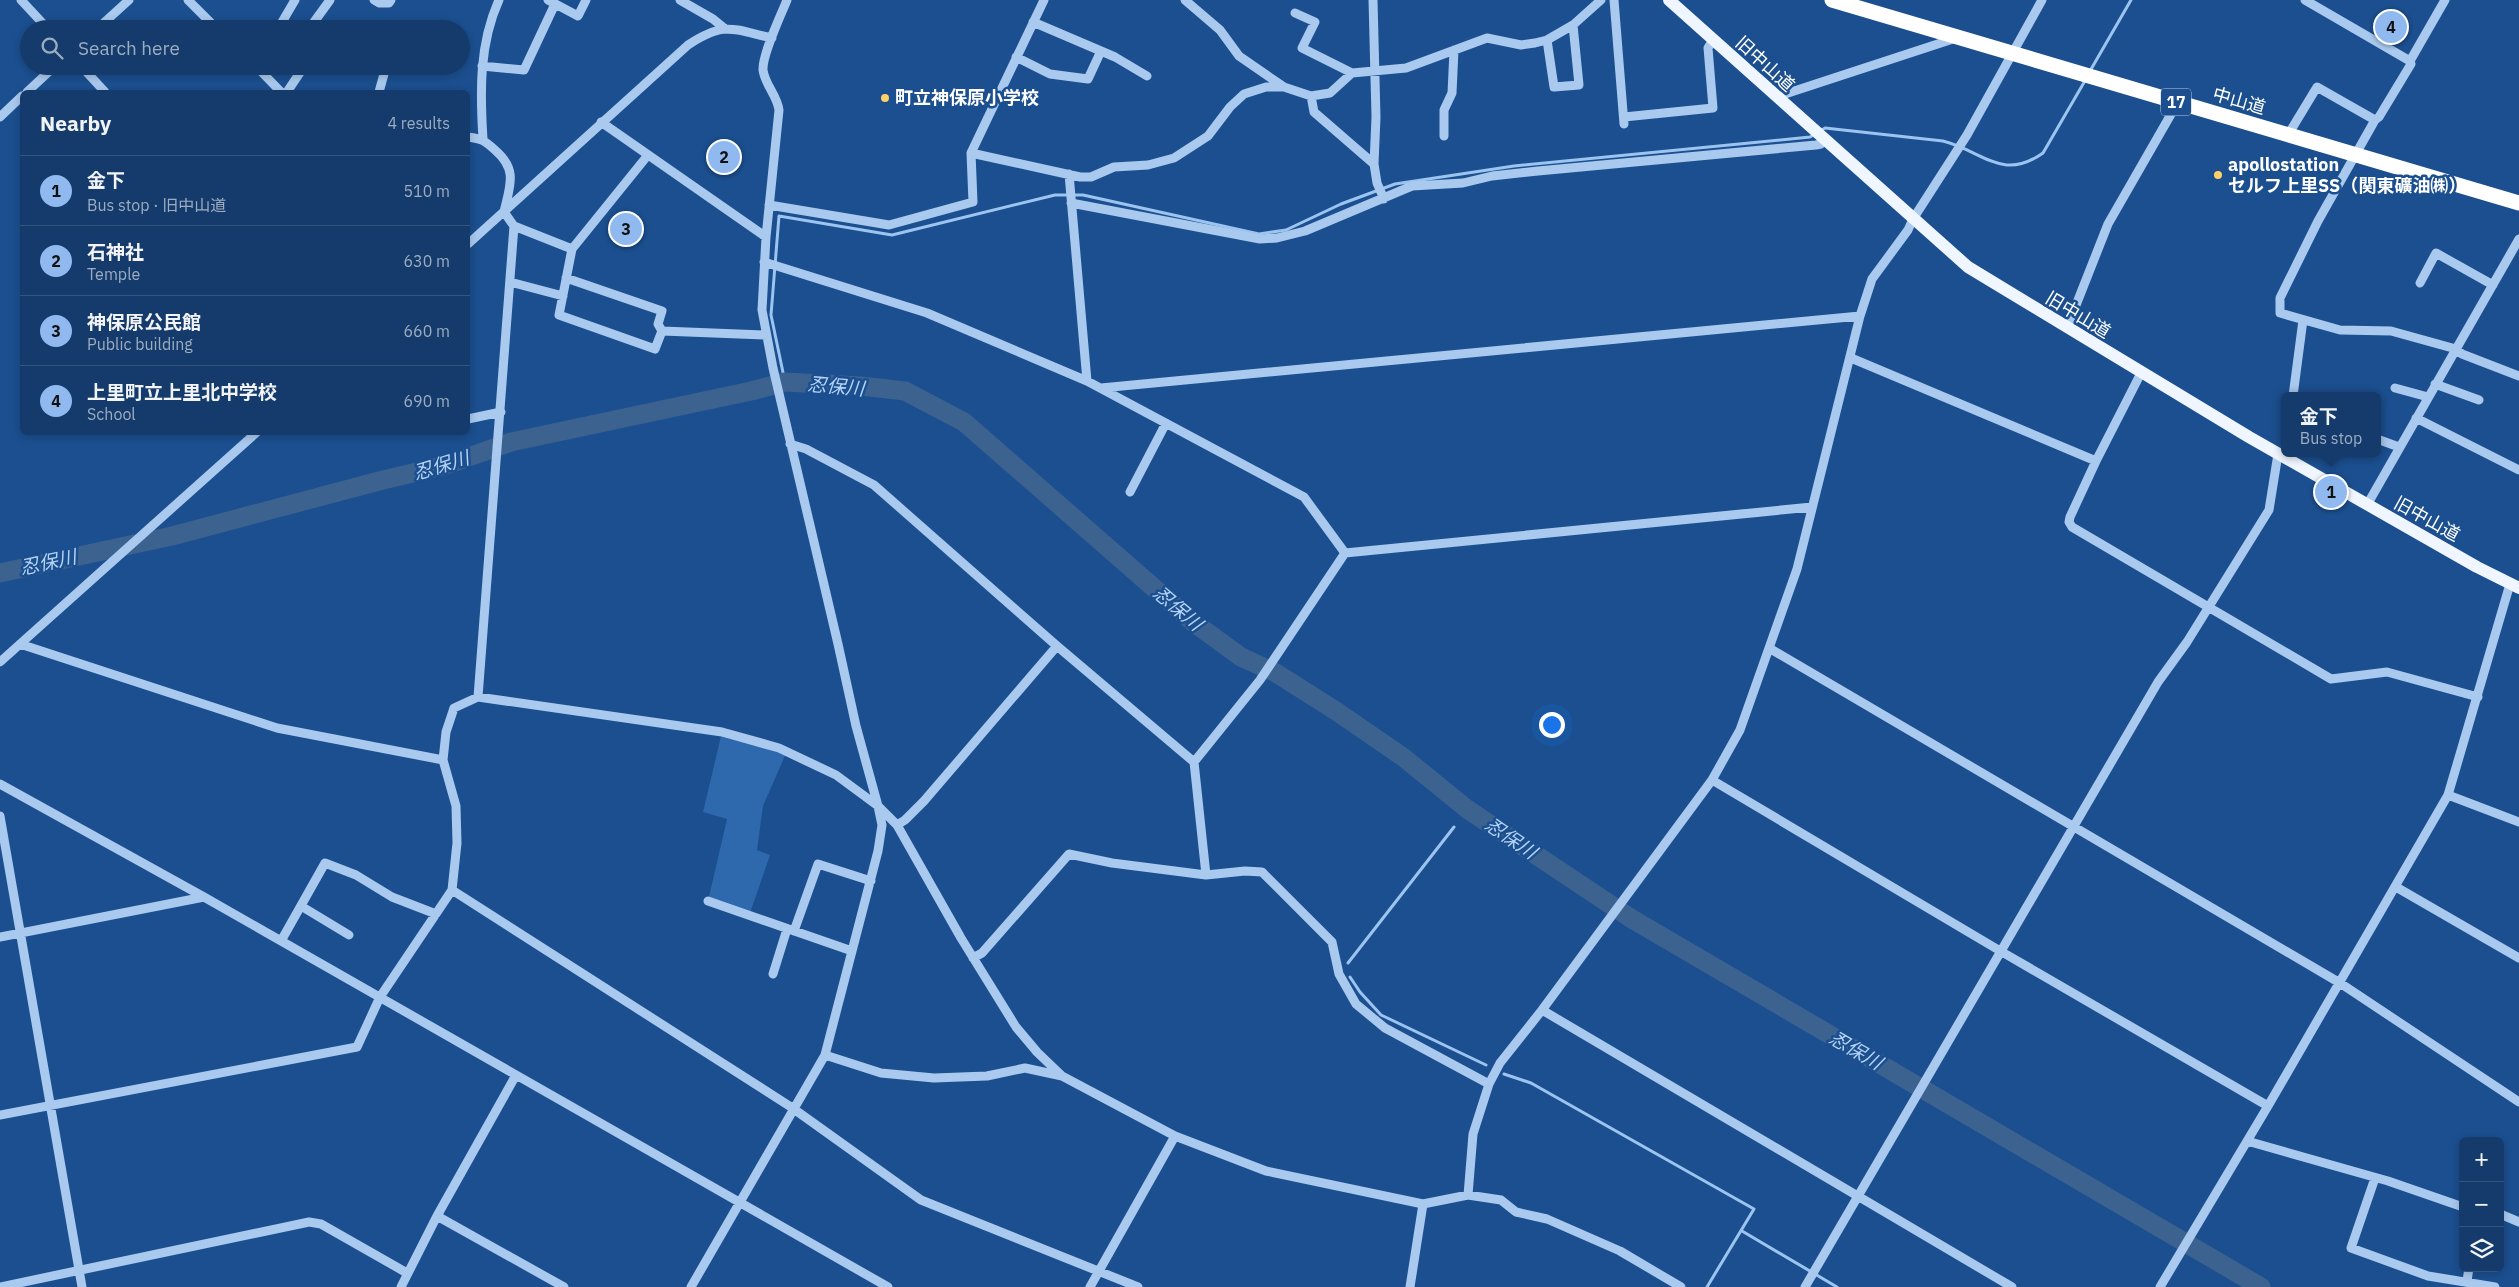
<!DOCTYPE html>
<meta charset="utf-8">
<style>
:root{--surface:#143b6b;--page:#1d4271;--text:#f1f3f6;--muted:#9dadc1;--line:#33557e;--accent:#90b9f0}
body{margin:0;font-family:"IBM Plex Sans","Noto Sans JP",sans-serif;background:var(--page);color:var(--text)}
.controls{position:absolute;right:15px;bottom:15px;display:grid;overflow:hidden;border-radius:8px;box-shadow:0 2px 8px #0003}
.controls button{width:45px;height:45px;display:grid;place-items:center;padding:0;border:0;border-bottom:1px solid var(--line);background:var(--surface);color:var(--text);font:25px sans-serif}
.you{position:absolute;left:1551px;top:724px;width:18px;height:18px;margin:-12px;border:4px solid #fff;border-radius:50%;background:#1a73e8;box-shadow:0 0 0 8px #1a73e833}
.badge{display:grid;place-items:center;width:32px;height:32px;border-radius:50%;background:var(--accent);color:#111;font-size:16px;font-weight:700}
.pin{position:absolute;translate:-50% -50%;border:2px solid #fff;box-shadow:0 1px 5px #0006}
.popup{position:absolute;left:2281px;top:392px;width:100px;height:65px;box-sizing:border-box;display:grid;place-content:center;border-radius:8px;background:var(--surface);filter:drop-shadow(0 1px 4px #0005);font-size:16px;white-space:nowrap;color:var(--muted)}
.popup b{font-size:19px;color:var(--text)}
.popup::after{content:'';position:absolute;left:50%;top:100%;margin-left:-10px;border:10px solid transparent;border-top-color:var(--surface)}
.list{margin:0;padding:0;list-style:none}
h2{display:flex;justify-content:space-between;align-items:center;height:65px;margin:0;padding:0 20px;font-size:21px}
h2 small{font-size:16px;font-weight:400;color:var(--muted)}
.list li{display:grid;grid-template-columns:32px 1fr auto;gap:15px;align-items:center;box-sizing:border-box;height:70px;padding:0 20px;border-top:1px solid var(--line)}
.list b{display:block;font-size:19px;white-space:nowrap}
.list p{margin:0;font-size:16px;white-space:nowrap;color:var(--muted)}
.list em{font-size:16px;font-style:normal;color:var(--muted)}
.icon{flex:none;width:28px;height:28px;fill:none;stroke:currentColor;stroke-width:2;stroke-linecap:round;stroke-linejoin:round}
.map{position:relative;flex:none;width:2519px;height:1287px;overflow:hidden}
.search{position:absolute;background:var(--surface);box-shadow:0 2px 8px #0003;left:20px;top:20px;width:450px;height:55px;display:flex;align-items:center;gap:12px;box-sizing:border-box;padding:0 18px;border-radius:28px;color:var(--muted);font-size:19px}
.panel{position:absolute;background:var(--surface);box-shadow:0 2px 8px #0003;left:20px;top:90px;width:450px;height:345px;border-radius:8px}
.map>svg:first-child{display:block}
.green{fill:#2e69ad}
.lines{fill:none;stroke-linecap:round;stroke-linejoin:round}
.stream{stroke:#9cc4f0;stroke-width:3}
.river{stroke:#3c6290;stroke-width:19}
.minor{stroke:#a9c9ee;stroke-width:9}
.major{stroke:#f0f6ff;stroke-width:12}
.highway{stroke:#fff;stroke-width:15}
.poi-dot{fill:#ffd166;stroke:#1b4f8f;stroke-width:2}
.labels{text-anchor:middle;stroke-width:5;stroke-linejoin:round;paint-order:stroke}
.shield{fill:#1b4f8f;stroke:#bbcadd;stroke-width:1}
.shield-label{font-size:16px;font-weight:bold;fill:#fff}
.street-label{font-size:18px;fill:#fff;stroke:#1b4f8f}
.poi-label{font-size:18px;font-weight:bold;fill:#fff;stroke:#1b4f8f;text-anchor:start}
.water-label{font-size:19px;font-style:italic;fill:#b5d3f5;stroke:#1b4f8f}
</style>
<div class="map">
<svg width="2519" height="1287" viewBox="0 0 2519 1287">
<rect width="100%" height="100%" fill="#1b4f8f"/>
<!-- green -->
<path class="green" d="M722,732L787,751L763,806L757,850L770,855L749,916L708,901L727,819L703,812Z"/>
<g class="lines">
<!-- stream -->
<path class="stream" d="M2090,71L2131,0
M1820,131L1825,128L1943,141C1983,151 2002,182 2043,153L2086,79
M785,382L771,315L779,216L892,235L1055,195H1083L1259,234L1286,230L1341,204L1395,184L1514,166L1810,137L1815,134
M1465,813L1467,809
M1348,963L1454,827
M1350,977L1360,992L1381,1015L1486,1065
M1504,1074L1531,1083L1754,1209L1707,1287
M1742,1231L1837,1287"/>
<!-- river -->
<path class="river" d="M0,573L172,536L379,481L446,465L511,442L751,391L785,382L861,386L905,391L964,422L1193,622L1241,657L1276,673L1336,711L1403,757L1467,809L1632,919L2261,1287"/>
<!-- minor -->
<path class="minor" d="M21,0L48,29
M188,0L217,29
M374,0L379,3H389L391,0
M548,0L578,16L586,0
M680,0L713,19L724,28
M1185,0L1220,30L1239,56L1284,87
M1373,0L1376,117L1374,164L1377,183L1384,199
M1614,0L1624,124
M2305,0L2410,61
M2445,0L2410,61L2411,64L2379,117L2375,120L2318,221L2280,298V313L2340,330L2391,331L2456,349L2462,354L2519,376
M1295,13L1315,22L1302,48L1352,73
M1033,22L1115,57L1147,76
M97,29L129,0
M278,29L295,0
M324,29L314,22L330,0
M1547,40L1554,87L1579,85L1573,25
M1016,57L1050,74L1088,79L1101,51
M81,66L105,92
M256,66L281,92
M482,66L524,70L555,4
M27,92L55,66
M287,92L303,68
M379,92L384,74
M1311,96L1314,112L1374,164
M1778,99L1785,94L1956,38
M0,117L22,96
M1624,117L1713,108L1708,48L1713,40
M601,122L766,237
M2288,135L2317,87L2375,120
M1444,136V110L1452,93L1454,50
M468,137C482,139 484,140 495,150C518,170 510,185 504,212L514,226L478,697
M483,139C480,92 479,44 499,0
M971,153L1080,177H1091L1114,167L1148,165L1174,158L1208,136L1230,107L1244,94L1266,87H1284L1311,96L1330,93L1352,73L1406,68L1487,38L1521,45L1535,43L1547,40L1573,25L1601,0
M1069,174L1087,381
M1071,203L1260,239L1277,238L1305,231L1412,186L1463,183L1492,176L1538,171L1816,145L1821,144L1824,140
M769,205L889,225L973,202L971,153L1044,0
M514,226L572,249L559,315L655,349L662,331L766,335
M468,244L688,45C724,21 732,29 772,38
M572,249L648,155
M764,262L927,313L1087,381L1304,497L1345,553
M566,278L662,311L658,324L662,331
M510,282L563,296
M2420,283L2436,253L2493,285
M2067,328L2108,224L2178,102
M1851,358L2096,461L2070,517L2069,522L2072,527L2331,679L2387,672L2478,697
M2435,384L2479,400
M1101,388L1860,316
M2395,388L2428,397
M2293,396L2303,320
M2416,418L2519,470
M468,419L501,412
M2377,439L2399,447
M790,444L806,449L874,485L1057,646L1194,762L1206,875
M2096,461L2141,373
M1130,492L1166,423
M2367,505L2519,239
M20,644L277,728L443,760
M1769,648L2340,983L2519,1102
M0,662L257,432
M1194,762L1260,680L1345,553L1812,507
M1712,780L2002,952L2268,1106
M0,784L204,897L888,1287
M2448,795L2519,822
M0,816L82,1287
M897,825L905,820L924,801L1057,646
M2396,887L2519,958
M452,890L791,1107L921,1200L1138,1287
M708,901L852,951
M301,906L349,935
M794,931L818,864L871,881
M0,937L204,897
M281,941L325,863L356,875L392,897L436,914
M973,958L982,953L1069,854L1112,863L1206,875L1245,871L1262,872L1332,942L1339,974L1356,1004L1385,1028L1489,1084
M773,974L787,929
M1542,1010L2012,1287
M825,1055L881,1073L934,1078L987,1076L1025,1068L1062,1076L1175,1136L1266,1171L1423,1204L1468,1195L1501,1200L1516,1212L1547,1219L1620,1251L1681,1287
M0,1115L357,1047L380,997L452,890L457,843L456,806L443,760L446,732L454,708L478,697L722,732L779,748L836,775L878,806L897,825L961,938L1016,1027L1037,1052L1062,1076
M2247,1141L2388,1181L2463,1207
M2375,1178L2351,1248L2428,1276L2495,1287
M1468,1195L1473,1134L1489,1084L1500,1063L1542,1010L1712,780L1740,730L1797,569L1860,316L1872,279L1908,230L1913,219L1967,135L2042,0
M2500,1214L2519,1222
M437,1216L564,1287
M2467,1281L2469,1268
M0,1287L309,1222L321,1224L407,1273
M401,1287L437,1216L516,1075
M691,1287L825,1055L878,851L882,825L878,806L856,726L838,644L773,368L762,310L766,237L779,110C777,95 765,85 763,70C762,55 781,15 787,0
M1090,1287L1175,1136
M1410,1287L1423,1204
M1805,1287L2158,682L2187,642L2269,510L2278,454
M2160,1287L2268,1106L2448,795L2510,584"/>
<!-- major -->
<path class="major" d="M1669,0L1968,267L2249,437L2477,567L2519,588"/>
<!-- highway -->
<path class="highway" d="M1832,0L2519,203"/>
</g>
<!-- markers -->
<g class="poi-dot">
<circle cx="885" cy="98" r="5"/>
<circle cx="2218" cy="175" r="5"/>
</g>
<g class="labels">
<!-- shield labels -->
<rect class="shield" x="2161" y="88.5" width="30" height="27" rx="4"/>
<g class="shield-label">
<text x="2176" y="108">17</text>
</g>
<!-- street labels -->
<g class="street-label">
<text transform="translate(1765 64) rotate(42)" y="6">旧中山道</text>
<text transform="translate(2239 101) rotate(16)" y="6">中山道</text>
<text transform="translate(2078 315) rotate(31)" y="6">旧中山道</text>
<text transform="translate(2427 519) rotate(29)" y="6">旧中山道</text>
</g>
<!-- poi labels -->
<g class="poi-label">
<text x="895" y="104">町立神保原小学校</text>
<text x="2228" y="171">apollostation<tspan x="2228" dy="21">セルフ上里SS（関東礦油㈱）</tspan></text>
</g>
<!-- water labels -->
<g class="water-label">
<text transform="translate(836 386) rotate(5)" y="7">忍保川</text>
<text transform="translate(441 465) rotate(-17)" y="7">忍保川</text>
<text transform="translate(48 562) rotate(-12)" y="7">忍保川</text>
<text transform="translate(1178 608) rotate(40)" y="7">忍保川</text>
<text transform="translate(1511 838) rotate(34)" y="7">忍保川</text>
<text transform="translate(1856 1050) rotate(30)" y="7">忍保川</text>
</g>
</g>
</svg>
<div class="controls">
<button>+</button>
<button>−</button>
<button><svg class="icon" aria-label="layers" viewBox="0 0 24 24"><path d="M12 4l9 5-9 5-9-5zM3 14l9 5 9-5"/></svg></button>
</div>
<div class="you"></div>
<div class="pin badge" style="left:2331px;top:492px">1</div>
<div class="popup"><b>金下</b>Bus stop</div>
<div class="pin badge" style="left:724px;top:157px">2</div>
<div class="pin badge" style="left:626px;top:229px">3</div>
<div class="pin badge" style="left:2391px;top:27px">4</div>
<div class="search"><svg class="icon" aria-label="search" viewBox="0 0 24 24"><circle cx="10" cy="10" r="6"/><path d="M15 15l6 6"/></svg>Search here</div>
<section class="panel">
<h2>Nearby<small>4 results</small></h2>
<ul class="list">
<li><span class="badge">1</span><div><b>金下</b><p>Bus stop · 旧中山道</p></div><em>510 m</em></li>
<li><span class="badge">2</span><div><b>石神社</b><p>Temple</p></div><em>630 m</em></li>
<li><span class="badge">3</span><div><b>神保原公民館</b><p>Public building</p></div><em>660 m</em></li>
<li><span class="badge">4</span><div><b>上里町立上里北中学校</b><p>School</p></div><em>690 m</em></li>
</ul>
</section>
</div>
